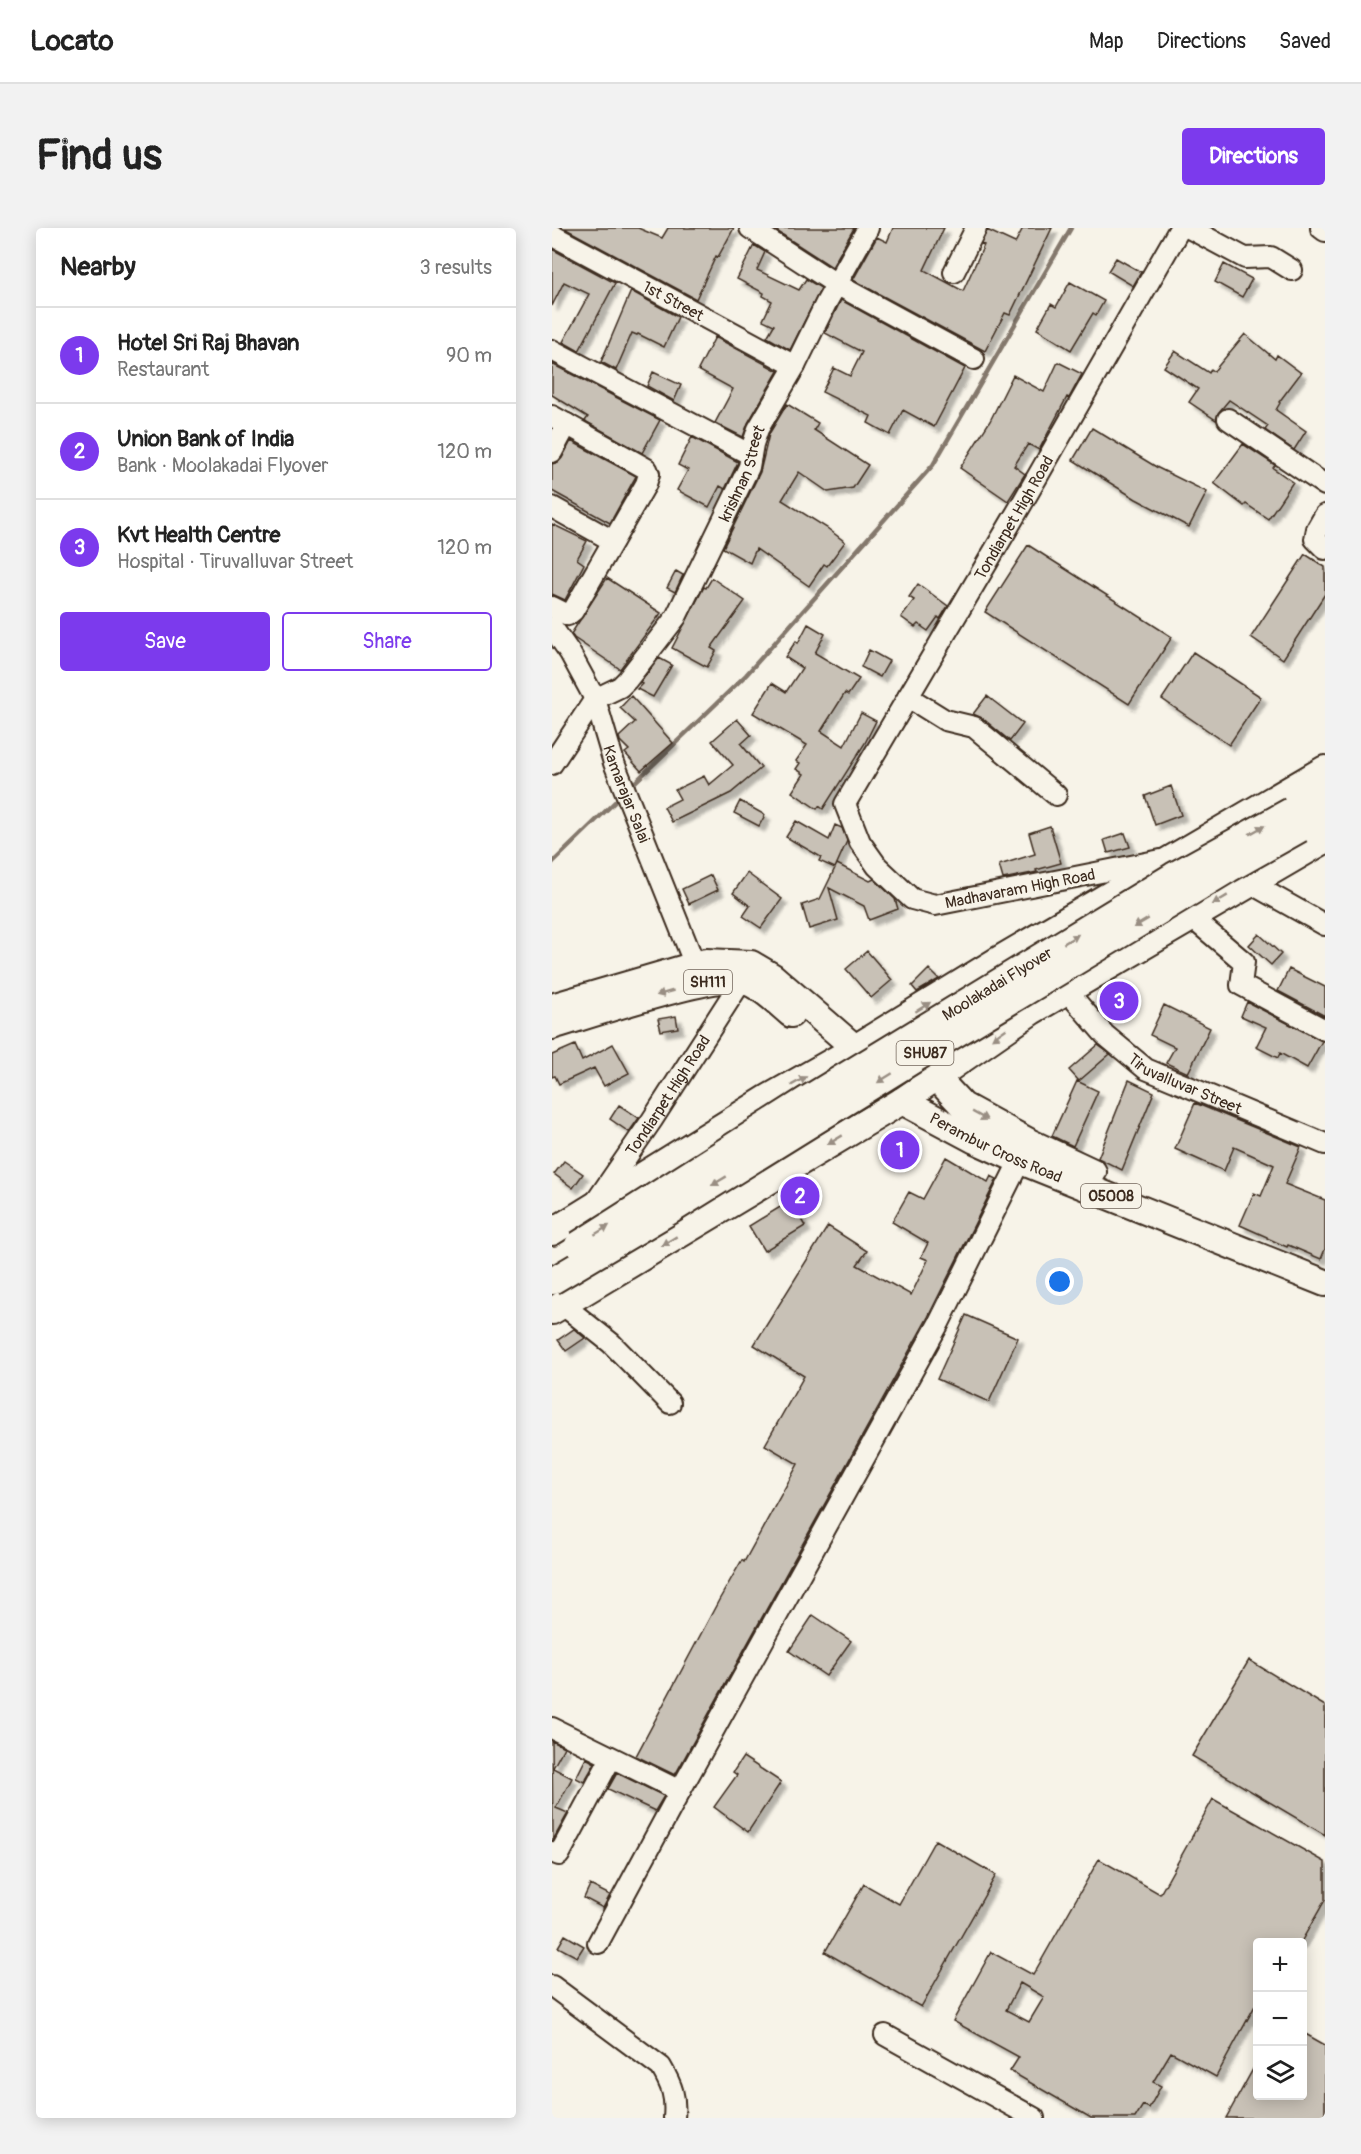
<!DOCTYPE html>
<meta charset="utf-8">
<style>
:root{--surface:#fff;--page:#f2f2f2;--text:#222;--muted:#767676;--line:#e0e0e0;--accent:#7c3aed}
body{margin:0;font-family:Pangolin,sans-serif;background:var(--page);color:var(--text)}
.controls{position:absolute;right:18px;bottom:18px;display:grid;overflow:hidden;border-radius:6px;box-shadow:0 3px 15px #0003}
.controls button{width:54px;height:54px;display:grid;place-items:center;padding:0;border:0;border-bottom:2px solid var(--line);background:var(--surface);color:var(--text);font:30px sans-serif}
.you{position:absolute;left:508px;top:1054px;width:21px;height:21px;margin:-15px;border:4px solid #fff;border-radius:50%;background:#1a73e8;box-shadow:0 0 0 9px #1a73e833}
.badge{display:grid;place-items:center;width:39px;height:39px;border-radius:50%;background:var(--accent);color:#fff;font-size:20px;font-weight:700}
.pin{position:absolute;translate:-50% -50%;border:3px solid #fff;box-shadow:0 2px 6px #0006}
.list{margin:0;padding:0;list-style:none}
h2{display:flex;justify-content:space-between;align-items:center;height:78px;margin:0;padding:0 24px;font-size:26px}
h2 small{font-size:20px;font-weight:400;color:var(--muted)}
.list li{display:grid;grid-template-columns:39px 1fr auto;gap:18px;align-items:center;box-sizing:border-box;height:96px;padding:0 24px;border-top:2px solid var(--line)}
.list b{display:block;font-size:22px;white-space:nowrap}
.list p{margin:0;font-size:20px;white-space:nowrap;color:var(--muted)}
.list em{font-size:20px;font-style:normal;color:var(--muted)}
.actions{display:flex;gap:12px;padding:18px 24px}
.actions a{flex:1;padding:14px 0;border:2px solid var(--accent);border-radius:6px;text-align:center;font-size:21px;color:var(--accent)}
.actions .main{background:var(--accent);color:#fff}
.icon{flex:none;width:33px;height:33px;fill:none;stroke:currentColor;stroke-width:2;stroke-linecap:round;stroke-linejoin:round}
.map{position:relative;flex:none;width:773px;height:1890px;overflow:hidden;border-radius:6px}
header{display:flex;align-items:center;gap:36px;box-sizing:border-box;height:84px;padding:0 30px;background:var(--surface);border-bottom:2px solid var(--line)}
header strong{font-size:28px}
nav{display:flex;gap:33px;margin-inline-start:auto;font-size:21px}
.intro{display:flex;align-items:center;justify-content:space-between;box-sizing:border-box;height:144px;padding:0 36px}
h1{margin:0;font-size:42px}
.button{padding:15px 27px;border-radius:6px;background:var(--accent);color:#fff;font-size:21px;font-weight:700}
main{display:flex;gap:36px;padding:0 36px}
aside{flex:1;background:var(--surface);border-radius:6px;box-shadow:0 3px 15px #0003}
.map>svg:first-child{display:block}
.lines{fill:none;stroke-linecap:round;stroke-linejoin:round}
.stream{stroke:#84786c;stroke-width:4.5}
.building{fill:#c8c1b6;stroke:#3b2a1e;stroke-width:1.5;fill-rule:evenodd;filter:url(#shadow)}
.minor-casing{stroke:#3b2a1e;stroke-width:24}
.major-casing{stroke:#3b2a1e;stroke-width:30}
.minor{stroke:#f7f3e8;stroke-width:20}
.major{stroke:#f7f3e8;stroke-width:26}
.major-bridge-casing{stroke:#3b2a1e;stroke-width:30;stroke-linecap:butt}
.major-bridge{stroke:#f7f3e8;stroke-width:26}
.oneway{fill:#998e83}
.labels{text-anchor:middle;stroke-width:6;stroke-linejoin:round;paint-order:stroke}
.shield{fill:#f7f3e8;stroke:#73665b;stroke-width:1.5}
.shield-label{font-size:15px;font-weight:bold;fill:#3b2a1e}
.street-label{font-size:16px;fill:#3b2a1e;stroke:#f7f3e8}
</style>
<header>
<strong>Locato</strong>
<nav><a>Map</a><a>Directions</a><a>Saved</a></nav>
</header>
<div class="intro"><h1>Find us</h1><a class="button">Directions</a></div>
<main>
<aside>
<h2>Nearby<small>3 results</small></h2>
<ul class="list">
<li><span class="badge">1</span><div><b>Hotel Sri Raj Bhavan</b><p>Restaurant</p></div><em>90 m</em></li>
<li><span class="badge">2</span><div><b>Union Bank of India</b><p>Bank · Moolakadai Flyover</p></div><em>120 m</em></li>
<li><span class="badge">3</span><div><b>Kvt Health Centre</b><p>Hospital · Tiruvalluvar Street</p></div><em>120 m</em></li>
</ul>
<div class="actions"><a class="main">Save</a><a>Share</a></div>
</aside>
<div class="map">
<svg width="773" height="1890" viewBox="0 0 773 1890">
<defs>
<filter id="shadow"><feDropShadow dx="5.5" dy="5.5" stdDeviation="1.5" flood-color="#0004"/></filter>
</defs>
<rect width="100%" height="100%" fill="#f7f3e8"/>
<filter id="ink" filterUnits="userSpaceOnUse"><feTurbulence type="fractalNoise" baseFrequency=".0167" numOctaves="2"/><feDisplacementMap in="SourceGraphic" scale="12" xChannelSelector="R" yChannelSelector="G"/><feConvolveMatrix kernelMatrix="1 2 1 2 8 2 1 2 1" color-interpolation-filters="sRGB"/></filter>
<g filter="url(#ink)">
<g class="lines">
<!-- stream -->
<path class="stream" d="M77,560L194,447L381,237L519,0
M0,635L69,568"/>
</g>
<!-- building -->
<path class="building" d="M12,0H86L110,10L116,0H182L166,29L164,28L144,71Z
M220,0H302L280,39Z
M341,0H392L372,42L411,63L432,17L429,16L435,2L463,15L471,0H500L458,87L453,85L433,123L301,52L325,9L335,14Z
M202,17L213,24L205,42L247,62L254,51L269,60L238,122L215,109L222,97L211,92L220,73L211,68L212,65L185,51Z
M0,21L63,55L27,123L11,114L37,66L12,54L0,78Z
M564,30L589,44L581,58L556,43Z
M672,36L700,51L690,69L663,54Z
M518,54L552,73L544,87L541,85L519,122L485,101L499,76L504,79Z
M79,63L126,89L112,119L86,106L85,107L80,105L64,142L49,134Z
M289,72L413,140L382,199L351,182L338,207L316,195L319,188L270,164L282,140L298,148L310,124L273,105Z
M693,106L723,131L725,127L749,145L727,174L728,175L724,182L754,203L742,222L713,202L716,198L677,172L666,185L664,192L637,174L646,161L612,139L623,123L657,145L659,141L662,143Z
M163,109L226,143L196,195L191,209L163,195L181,161L146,142Z
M506,134L530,146L517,170L515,169L487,222L476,216L462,238L473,246L456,273L408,240L438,193L461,147L492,164Z
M0,136L108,192L90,225L33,193L36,189L0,167Z
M101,144L129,157L122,173L95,158Z
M235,176L266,195L262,202L316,237L301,260L276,264L247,244L230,272L275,300L293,314L275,338L272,336L257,358L204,321L198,335L171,320L208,244L217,206Z
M540,200L606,240L655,264L637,299L584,271L521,232Z
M140,209L186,234L173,261L168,258L157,279L125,262L136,242L126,237Z
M19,213L84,248L58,295L0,263V236L6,234L10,230Z
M691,216L723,237L721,240L741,254L716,291L694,276L692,278L662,255Z
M0,296L35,313L25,331L32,336L13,372L0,366Z
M476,317L620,409L577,476L433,384Z
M753,326L773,339V366L731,431L699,409Z
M124,343L131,347L123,364L115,360Z
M55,350L109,385L68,441L22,410L19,406Z
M160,350L193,373L159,420L164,423L155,439L120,420L152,359L154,360Z
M366,356L396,378L388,391L386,389L376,403L366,396L363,399L349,389L362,372L357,369Z
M256,396L273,406L263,425L307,451L296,467L293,465L269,503L292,518L309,485L324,493L313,515L271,581L267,578L265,581L240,564L252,546L244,541L248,535L244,533L255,517L201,485L220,455L234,464L250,440L233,429L244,413L246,415Z
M317,422L337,433L328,449L309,439Z
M641,424L709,469L677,517L610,471Z
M107,430L120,437L101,469L85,461L90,456L88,455Z
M79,468L121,515L89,543L73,525L77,522L68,513L67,509L83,494L68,480Z
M435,468L471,496L458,513L430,490L421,486Z
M185,491L199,507L189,516L209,540L179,565L120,594L112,579L128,571L123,562L152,548L157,557L181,537L160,513Z
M619,558L629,587L603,597L593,568Z
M188,573L213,587L207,598L182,585Z
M244,593L277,612L283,597L290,600L295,613L283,640L267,633L269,629L234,609Z
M498,598L509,635L484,642L485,644L451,651L447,637L483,626L477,605Z
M573,605L578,619L556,625L552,612Z
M285,636L318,653L322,651L343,671L346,681L317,692L312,678L277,660L286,692L257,701L250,677L268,671Z
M195,645L230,671L209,700L191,688L198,678L181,665Z
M159,647L166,662L137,676L130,661Z
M707,706L729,726L719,737L697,717Z
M315,723L340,752L319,770L294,741Z
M377,741L387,751L365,764L360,758Z
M737,741L773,759V788L726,763Z
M569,763L577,777L567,783L558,769Z
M695,774L770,813L755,840L728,825L726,830L704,819L714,799L689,788Z
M612,777L658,800L636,845L614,835L623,819L598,807Z
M124,788L126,800L109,803L106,791Z
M61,816L77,845L52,858L42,840L7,856L3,848L0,849V827L23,817L30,833Z
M546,817L558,826L527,853L517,842Z
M577,852L602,864L570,942L546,930Z
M525,853L546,863L521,918L500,908Z
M643,875L749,919L733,956L773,972V1021L769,1031L736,1017L735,1019L715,1010V1009L688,997L702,965L709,968L722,937L682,919L672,943L623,921Z
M67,877L87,890L77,904L58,891Z
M394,929L436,954L439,948L445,951L376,1089L123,1547L84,1528L167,1372L190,1332L192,1334L246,1236L213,1217L252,1148L202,1117L276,998L315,1023L305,1037L359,1067L376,1032L369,1029L376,1015L340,994L357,964L371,971Z
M12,933L31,946L21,960L2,946Z
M238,973L253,998L212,1023L197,998Z
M414,1087L466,1110L437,1174L385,1151Z
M22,1101L33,1110L14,1123L6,1112Z
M261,1387L299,1413L274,1448L237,1423Z
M697,1432L773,1478V1607L640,1528Z
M0,1513L12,1519L1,1540L20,1550L4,1580L16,1585L1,1612Z
M191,1529L229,1554L196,1604L162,1579L185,1547L181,1544Z
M34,1530L43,1535L32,1554L24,1550Z
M65,1545L112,1568L103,1583L56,1561Z
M661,1571L773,1634V1672L749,1714H705V1774L664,1849L619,1824L601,1854L609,1858L597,1880L591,1877L583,1890H539L458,1843L467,1829L401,1793L439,1724L481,1747L547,1631L608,1666ZM468,1755L492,1769L477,1794L454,1782Z
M383,1612L444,1647L369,1779L273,1724L312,1656L347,1676Z
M38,1657L58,1667L51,1680L32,1670Z
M13,1707L32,1718L25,1729L6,1719Z
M750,1804L773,1817V1890H674L705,1834V1868H750Z"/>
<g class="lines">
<defs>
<g id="minor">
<path d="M198,0L284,56L422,131"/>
<path d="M637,0L693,30L719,29L740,42"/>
<path d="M769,0L773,3"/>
<path id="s1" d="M0,7L243,138"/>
<path d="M402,44L424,0"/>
<path d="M0,122L199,227"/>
<path d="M0,188L95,241L97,246L94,256L21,383L16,387L0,379"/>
<path d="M676,191L773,257"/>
<path d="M0,224L15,196"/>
<path d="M0,279L61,313"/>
<path d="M773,287L765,301L763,311L773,321"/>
<path id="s2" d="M0,399L18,425L43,471L62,535L143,737"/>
<path d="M356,469L393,492L422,499L504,567"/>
<path id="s3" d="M0,536L43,471L68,459L75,452L124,389L197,239L201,216L206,201L243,138L274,75L316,0"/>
<path id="s4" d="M609,632L383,677L360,671L325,638L308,614L293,576L468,279L628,0"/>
<path d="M698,655L773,697"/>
<path d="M639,689L692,734L689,757L773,802"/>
<path id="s5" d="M515,763L553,807L594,841L773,916"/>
<path id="s6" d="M43,975L100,892L190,752"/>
<path d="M11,1077L59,1115L118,1175"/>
<path d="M0,1500L128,1563"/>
<path d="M0,1624L7,1627L59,1530"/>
<path d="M46,1715L128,1563L387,1095L474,920"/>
<path d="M0,1758L109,1839C120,1858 124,1868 122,1890"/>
<path d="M333,1807L482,1890"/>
</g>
<g id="major">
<path d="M739,583L773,565"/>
<path d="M748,601L773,588"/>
<path d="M0,779L154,734L199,736L221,749L303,820"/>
<path d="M0,798C34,788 164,744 191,752C209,758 225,774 239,786"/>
<path d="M384,849L411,878L477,914L541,944"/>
<path id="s7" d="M350,873L423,912L469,933L773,1055"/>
<path d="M0,1004L216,870L290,828L448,731L773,541"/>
<path d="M0,1083L350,873L480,783L773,612"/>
</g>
</defs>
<!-- minor casing -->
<use href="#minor" class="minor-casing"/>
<!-- major casing -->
<use href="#major" class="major-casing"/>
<!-- minor -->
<use href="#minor" class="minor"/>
<!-- major -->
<use href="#major" class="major"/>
<defs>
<g id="major-bridge">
<path id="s8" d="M26,1017L254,872L621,648L739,583"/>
<path d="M0,1053L118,983L392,813L677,641L748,601"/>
</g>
</defs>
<!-- major-bridge casing -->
<use href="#major-bridge" class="major-bridge-casing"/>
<!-- major-bridge -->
<use href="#major-bridge" class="major-bridge"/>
</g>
<!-- one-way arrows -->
<defs><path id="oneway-solid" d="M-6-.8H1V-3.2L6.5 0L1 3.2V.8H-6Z" transform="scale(1.5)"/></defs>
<g class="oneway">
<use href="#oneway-solid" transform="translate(705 602) rotate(-29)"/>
<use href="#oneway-solid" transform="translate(668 672) rotate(149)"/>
<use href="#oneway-solid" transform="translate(589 695) rotate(149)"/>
<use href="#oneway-solid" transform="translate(519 711) rotate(-32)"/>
<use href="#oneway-solid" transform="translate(113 765) rotate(164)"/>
<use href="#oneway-solid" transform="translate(371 779) rotate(-32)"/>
<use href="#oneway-solid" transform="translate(447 806) rotate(145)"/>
<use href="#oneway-solid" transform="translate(333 850) rotate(148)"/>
<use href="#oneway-solid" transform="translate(247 853) rotate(-29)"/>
<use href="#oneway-solid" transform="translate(428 888) rotate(29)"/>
<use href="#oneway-solid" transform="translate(283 912) rotate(149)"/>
<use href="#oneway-solid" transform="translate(167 953) rotate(149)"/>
<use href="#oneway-solid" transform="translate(50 1002) rotate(-32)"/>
<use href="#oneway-solid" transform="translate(117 1013) rotate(149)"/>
</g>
</g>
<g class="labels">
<!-- shield labels -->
<g class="shield">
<rect x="132" y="742" width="48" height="24" rx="4.5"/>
<rect x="344.5" y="813" width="57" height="24" rx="4.5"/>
<rect x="529" y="956" width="60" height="24" rx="4.5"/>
</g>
<g class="shield-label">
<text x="156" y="759">SH111</text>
<text x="373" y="830">SHU87</text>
<text x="559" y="973">O5008</text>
</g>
<!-- street labels -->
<g class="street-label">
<text dy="6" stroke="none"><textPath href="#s1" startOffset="138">1st Street</textPath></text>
<text dy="6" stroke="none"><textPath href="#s3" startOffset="354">krishnan Street</textPath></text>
<text dy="6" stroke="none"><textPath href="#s4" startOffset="705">Tondiarpet High Road</textPath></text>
<text dy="6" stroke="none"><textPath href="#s2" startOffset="184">Kamarajar Salai</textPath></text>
<text transform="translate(468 660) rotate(-11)" y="6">Madhavaram High Road</text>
<text dy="6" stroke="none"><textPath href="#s8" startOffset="494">Moolakadai Flyover</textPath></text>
<text dy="6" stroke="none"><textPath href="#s5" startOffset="153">Tiruvalluvar Street</textPath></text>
<text dy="6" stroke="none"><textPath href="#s6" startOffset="130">Tondiarpet High Road</textPath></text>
<text dy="6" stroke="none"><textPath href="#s7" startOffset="105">Perambur Cross Road</textPath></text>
</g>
</g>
</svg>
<div class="controls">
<button>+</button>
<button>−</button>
<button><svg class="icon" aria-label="layers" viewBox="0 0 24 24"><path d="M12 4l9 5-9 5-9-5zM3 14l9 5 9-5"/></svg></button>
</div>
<div class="you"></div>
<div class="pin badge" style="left:348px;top:922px">1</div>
<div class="pin badge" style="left:248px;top:968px">2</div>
<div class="pin badge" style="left:567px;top:773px">3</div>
</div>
</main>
